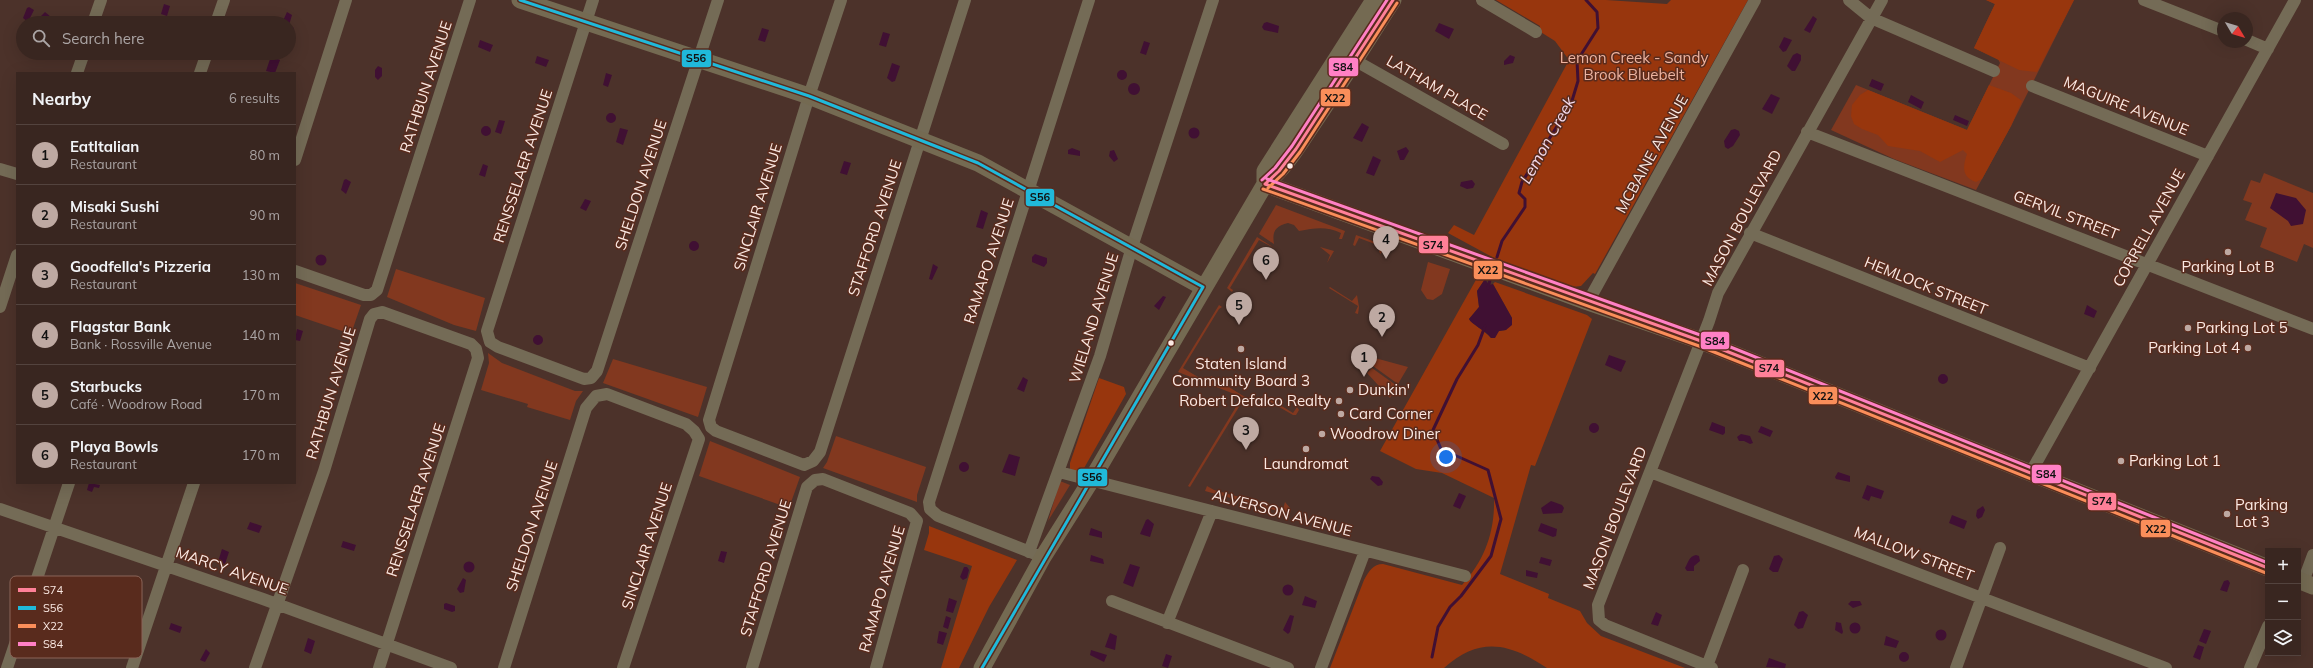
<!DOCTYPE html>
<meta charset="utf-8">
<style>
:root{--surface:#392620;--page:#402e29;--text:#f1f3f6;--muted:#aba5a5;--line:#53433e;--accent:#bea9a2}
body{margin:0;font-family:Mulish,sans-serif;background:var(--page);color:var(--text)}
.controls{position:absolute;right:12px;bottom:12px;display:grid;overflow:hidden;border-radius:0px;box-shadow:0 4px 16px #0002}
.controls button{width:36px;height:36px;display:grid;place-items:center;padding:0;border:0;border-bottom:1px solid var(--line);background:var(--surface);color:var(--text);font:20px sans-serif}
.compass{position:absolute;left:2217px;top:12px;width:36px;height:36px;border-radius:50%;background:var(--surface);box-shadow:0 4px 16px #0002;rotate:128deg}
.you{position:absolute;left:1446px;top:457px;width:14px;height:14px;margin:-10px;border:3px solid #fff;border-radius:50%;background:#1a73e8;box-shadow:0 0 0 6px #1a73e833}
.badge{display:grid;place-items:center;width:26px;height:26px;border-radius:50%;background:var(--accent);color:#111;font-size:13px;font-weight:700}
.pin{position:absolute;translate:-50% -33px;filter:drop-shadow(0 1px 2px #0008)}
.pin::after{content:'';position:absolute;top:21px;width:14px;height:12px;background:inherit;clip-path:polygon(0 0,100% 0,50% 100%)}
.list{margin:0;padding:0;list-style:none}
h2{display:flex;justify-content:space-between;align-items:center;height:52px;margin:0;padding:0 16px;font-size:17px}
h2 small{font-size:13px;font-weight:400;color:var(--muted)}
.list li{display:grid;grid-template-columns:26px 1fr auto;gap:12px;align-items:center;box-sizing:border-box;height:60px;padding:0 16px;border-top:1px solid var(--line)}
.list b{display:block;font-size:15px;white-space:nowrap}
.list p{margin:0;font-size:13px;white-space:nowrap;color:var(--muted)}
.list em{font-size:13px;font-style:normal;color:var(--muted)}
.icon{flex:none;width:22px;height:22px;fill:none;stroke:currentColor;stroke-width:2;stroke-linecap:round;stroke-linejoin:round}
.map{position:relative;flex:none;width:2313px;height:668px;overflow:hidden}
.search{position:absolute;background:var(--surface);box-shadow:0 4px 16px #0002;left:16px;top:16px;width:280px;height:44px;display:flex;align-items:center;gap:10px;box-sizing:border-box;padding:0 14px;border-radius:22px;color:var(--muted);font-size:15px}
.panel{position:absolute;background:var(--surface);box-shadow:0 4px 16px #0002;left:16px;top:72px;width:280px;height:412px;border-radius:0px}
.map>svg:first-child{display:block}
.green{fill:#82381f}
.forest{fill:#98360d}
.water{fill:#401033}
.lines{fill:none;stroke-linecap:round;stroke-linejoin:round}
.stream{stroke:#401033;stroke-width:3}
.street{stroke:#746b56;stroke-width:12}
.secondary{stroke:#746a52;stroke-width:17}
.bus-1-casing{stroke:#592b1d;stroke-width:6}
.bus-2-casing{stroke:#592b1d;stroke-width:6}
.bus-3-casing{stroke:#592b1d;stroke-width:6}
.bus-4-casing{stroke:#592b1d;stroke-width:6}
.bus-1{stroke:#ff8098;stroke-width:3}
.bus-2{stroke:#20b9da;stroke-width:3}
.bus-3{stroke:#fa8e5a;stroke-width:3}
.bus-4{stroke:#ff80c5;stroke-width:3}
.bus-dot{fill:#fbe9e3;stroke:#592b1d;stroke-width:1.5}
.poi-dot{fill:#bea9a2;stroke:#592b1d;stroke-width:1.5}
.labels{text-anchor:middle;stroke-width:3;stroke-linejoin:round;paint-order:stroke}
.park-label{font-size:15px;fill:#edb3a0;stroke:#592b1d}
.street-label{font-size:15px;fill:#fbe9e3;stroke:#592b1d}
.poi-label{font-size:15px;fill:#fbe9e3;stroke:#592b1d;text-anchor:start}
.water-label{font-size:16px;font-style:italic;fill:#f5dbec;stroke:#592b1d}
.key{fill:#592b1d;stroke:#8a6458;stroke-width:1}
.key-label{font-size:11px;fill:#fbe9e3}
.line-badge{stroke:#592b1d;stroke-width:1.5}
.pale-badge-label{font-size:11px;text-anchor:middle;font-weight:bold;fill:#111}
</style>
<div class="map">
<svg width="2313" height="668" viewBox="0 0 2313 668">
<rect width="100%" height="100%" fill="#4c322a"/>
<!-- green -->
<path class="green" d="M1986,0H2074L2011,126L1976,190L1894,159L1831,130L1856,85L1967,130L2000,63L1998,59L1974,48L1995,4Z
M2264,173L2313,193V248L2304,244L2297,262L2260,247L2267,228L2245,220L2252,203L2243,200L2251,180L2260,183Z
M1276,205L1345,231L1342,239H1339L1341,233C1326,226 1315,228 1299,231L1294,225L1288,223C1275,226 1272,232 1274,244L1259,234Z
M1356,235L1384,245L1381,254L1379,252L1380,246L1359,238L1355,246L1353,245Z
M1257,237L1276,249L1259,240L1230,288L1233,290L1232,292L1227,288Z
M1320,247L1334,251L1327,263L1330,255Z
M1428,262L1450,269L1442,294L1433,300L1427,299L1421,290Z
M396,269L485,298L476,331L454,325L387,297Z
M295,283L361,305L351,334L295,315Z
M1330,287L1352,301L1357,295L1359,307L1358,314L1355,313L1358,306L1329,288Z
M1219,305L1222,307L1219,309L1183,368L1208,383L1211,376L1245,397L1190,487L1188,486L1242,397L1178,372Z
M488,353L502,363L575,391H583L576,401L570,420L527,407L528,404L481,390L489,363Z
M1375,358L1408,367L1398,384L1373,366Z
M613,359L707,387L698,417L603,383Z
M1372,368L1397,386L1390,398L1367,373Z
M1264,395L1293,413L1297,407L1299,410L1296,415H1293L1262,397Z
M836,436L926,467L917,495V502L823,468L827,462Z
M710,441L800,477L789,508L699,476Z
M1060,481L1070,485L1048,521Z
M1207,486L1214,490L1283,509L1285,502L1290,508L1289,514L1205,491Z"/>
<!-- forest -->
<path class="forest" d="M1496,0H1606L1667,4L1671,0H1748L1595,274L1593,273L1581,286L1572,287L1494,258L1448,233L1454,225L1474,235L1569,60L1555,41L1539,31L1540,26Z
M1986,0H2074L2037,72L2019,70L1974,48L1995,4Z
M1989,85L2011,93L2022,101L2011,126L1982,179L1976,182C1961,177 1963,166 1967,154L1963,150L1940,162L1920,151L1888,146L1878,135L1862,129L1854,124L1851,116L1852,105L1860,95L1868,90L1967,130Z
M1482,277L1485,279L1477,291L1479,307L1469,319C1471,323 1485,331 1491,338L1499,331L1506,330L1512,318L1493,284L1495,282L1587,315L1592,319L1535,466L1531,465L1500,574L1549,594L1548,598L1580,611L1587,623L1601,636L1685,668H1547C1509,643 1480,636 1444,668H1330L1364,580C1369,571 1373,564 1383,564L1462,585C1485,560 1495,531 1494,498L1442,473L1416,469L1380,451L1477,278Z
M1099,378L1124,387L1126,394L1083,470L1081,472L1070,470V463Z
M929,526L1017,560L989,607L959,668H941L972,566L924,550L929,533Z"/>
<!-- water -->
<path class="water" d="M164,4L170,6L167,16L161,14Z
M29,7L34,10L28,22L23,18L27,8Z
M45,12L51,17L46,23H34Z
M287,12L292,15L289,25L294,28L292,32L289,31V23H282Z
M1813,16L1817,19L1810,33L1804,30Z
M1267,22L1279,26L1278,33L1264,30L1262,27L1264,23Z
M1439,23L1454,29L1449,39L1435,31Z
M762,28L769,30L765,42L758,40Z
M883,32L890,34L886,47L879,45Z
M1784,37L1792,40L1786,51L1783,52L1779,47Z
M480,40L493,45L490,52L478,47Z
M1144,41L1150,43L1146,55L1140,53Z
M1797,53L1801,55V60L1795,71H1792L1787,66L1793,55Z
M1510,55L1515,57L1513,63L1504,65V61Z
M271,56L280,60L275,73L266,71Z
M537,56L549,60L546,67L535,63Z
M892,63L900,66L895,81L892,82L887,78Z
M378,66L382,68V76L378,80L375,77V70Z
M1117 75a5 5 0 1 1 10 0a5 5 0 1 1-10 0Z
M606,73L612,75L608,87L603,85Z
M1872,79L1884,84L1881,91L1869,86Z
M1128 89a6 6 0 1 1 12 0a6 6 0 1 1-12 0Z
M1771,94L1780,98L1772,114L1762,109Z
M1911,95L1924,102L1921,109L1908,102Z
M606 118a5 5 0 1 1 10 0a5 5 0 1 1-10 0Z
M1955,115L1969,121L1967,126L1953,120Z
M499,120L505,121L501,134L495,132Z
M1362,123L1369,127L1362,142L1353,138Z
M481 131a5 5 0 1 1 10 0a5 5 0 1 1-10 0Z
M1188.5 133a5.5 5.5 0 1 1 11 0a5.5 5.5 0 1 1-11 0Z
M620,128L628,130L623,145L616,142Z
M1735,129L1739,131L1740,135L1733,146L1728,149L1725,147L1724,141L1731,130Z
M1406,147L1409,151L1404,160H1400L1397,151Z
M1072,148L1080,151V156L1068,154V150Z
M1114,150L1118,159L1114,162L1109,156L1110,151Z
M1373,156L1381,160L1374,176L1366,173Z
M844,161L851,163L847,175L840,173Z
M483,164L488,166L485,177L479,175Z
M346,179L351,182L346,194L341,190L344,180Z
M1472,180L1475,184L1473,188L1467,189L1460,186L1461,182Z
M2276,193L2296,198L2306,210L2303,224L2291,226L2288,221L2270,208Z
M585,199L591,201L586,211L580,208Z
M981,210L988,213L983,229L976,227Z
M689 246a5 5 0 1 1 10 0a5 5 0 1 1-10 0Z
M1035,254L1047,258V263L1044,267L1032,262V257Z
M315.5 260a5.5 5.5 0 1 1 11 0a5.5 5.5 0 1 1-11 0Z
M933,264L938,267L932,280L929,279Z
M1485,279L1489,285L1493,284L1512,318V325L1506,330L1499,331L1495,338H1491C1485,330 1471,324 1469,319L1479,307L1477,291Z
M1163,296L1166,297L1159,310L1154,306Z
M2087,305L2097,311L2094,318L2084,314Z
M297,329L303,331L300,341L295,340Z
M533 340a5 5 0 1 1 10 0a5 5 0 1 1-10 0Z
M1609,355L1626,361L1621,372L1605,365Z
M1938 379a5 5 0 1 1 10 0a5 5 0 1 1-10 0Z
M1023,377L1028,380L1024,392L1017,389Z
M1712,422L1725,427V433L1723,435L1709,430Z
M1589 428a5 5 0 1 1 10 0a5 5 0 1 1-10 0Z
M1761,426L1773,431L1770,437L1758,432Z
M1741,434L1750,436L1753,443L1750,444L1744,441H1739L1737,437Z
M1009,454L1020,457L1015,476L1002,472Z
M959 467a5 5 0 1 1 10 0a5 5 0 1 1-10 0Z
M1838,472L1850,476V482L1836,479L1835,477Z
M1372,476L1379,477L1383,482L1382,485L1378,486L1370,479Z
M89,483L100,485L99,488L94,487L92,492L87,490Z
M1867,485L1884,491L1881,499L1871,496L1869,501L1862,498Z
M1459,493L1466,496L1460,509L1453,506Z
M1551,501L1562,505L1564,508L1562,513L1543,514L1541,508Z
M1983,506L1985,510L1982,517L1978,519L1976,516L1977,510Z
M1952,515L1967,521L1964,529L1949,523Z
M1148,519L1154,524L1150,537L1140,534L1146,520Z
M250,522L262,526L259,533L247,529Z
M1541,523L1557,529L1556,536L1553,537L1538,531Z
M1091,528L1102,532V538L1089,535Z
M343,541L356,545L354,551L341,547Z
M222,549L229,552L225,564L218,562Z
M721,551L727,552L724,563L718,561Z
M1091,555L1103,559L1104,564L1090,561Z
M1696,555L1699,556L1700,561L1694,566V571H1687L1685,568C1688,563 1689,556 1696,555Z
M1779,555L1783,559L1778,572H1773L1769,569L1774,556Z
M1541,557L1552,560L1550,566L1539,563Z
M463.5 567a5.5 5.5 0 1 1 11 0a5.5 5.5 0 1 1-11 0Z
M1130,564L1140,567L1133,587L1123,583Z
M964,567H967L969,570L967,578L963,580L960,577Z
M1526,570L1538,573L1537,578L1526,576Z
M463,578L466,580L464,592L460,593L457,589Z
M2228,580L2230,583L2227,592L2220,590L2224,581Z
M1282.5 590a5.5 5.5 0 1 1 11 0a5.5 5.5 0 1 1-11 0Z
M1305,596L1317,601L1315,608L1302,605Z
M949,598L957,601L953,613L946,611Z
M1851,601H1860L1862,605L1853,608L1848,604Z
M446,603L455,606V611L452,612L444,609V604Z
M1803,611L1808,615L1803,628L1798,629L1794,625L1799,612Z
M1656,612L1662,615L1658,626L1651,624Z
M1290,615L1294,616L1290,632L1288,634L1283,630Z
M946,616L951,618L948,629L943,627Z
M1836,622L1841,623L1843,632L1842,634L1835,630Z
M1849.5 628a5.5 5.5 0 1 1 11 0a5.5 5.5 0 1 1-11 0Z
M171,623L182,627L180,633L169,629Z
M2204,629L2211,631L2206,644L2199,641Z
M1935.5 635a5.5 5.5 0 1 1 11 0a5.5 5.5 0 1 1-11 0Z
M939,631L947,633L943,645L937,643Z
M1110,633L1117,636L1115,650L1105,647Z
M1886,636L1899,641L1896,648L1884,645Z
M308,638L315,641L311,654L304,651Z
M2198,645L2204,647L2200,660L2193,657Z
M206,649L210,653L205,662L200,660Z
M1091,650L1107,655L1104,662L1090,655Z
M1899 657a5 5 0 1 1 10 0a5 5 0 1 1-10 0Z
M1166,654L1172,656L1168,668L1162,666Z
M1769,658L1786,664L1785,668L1766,667Z"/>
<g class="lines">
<!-- stream -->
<path class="stream" d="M1497,257L1502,241L1525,207V199L1519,193L1522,182L1571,104L1578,81L1577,61L1598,28L1597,12L1586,0
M1488,288L1490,280
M1432,657L1438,627L1450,607L1461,596L1491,556L1501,519L1488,470L1441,449L1433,430L1457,379L1478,345L1485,326"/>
<!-- street -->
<path class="street" d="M593,0L487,331L490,342L498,347L584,379L591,378L597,371L718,0
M841,0L809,96L709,420L711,427L716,431L804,465L813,461L820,452L965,0
M1482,0L1536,32
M1849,0L1871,18L1994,71
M2144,0L2223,31
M93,23L101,0
M216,23L224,0
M2247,40L2268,49
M1356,61L1503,144
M77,73L84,53
M200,73L207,53
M2032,86L2208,156
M1807,132L2313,329
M295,160L346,0
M0,169L17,174
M1750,233L2090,368
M295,271L364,295H371L377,290L470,0
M1588,302L1755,0
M0,307L17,255
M1059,472L1465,576
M1650,472L2166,668
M2031,472L2295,0
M0,509L263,599L451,668
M1029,552L1100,356L1132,247L1213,0
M1043,557L938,516L930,509L929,502L1089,0
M2303,582L2313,555
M1112,601L1288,668
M1167,623L1212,511
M1707,666L1743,570
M7,668L69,483
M132,668L194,483
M255,668L324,471L370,319L374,314L382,312L471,344L476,349L478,358L379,668
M504,668L586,408L596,396L607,394L686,424L694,431L699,439L623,668
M752,668L807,487L815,480L823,479L910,513L917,521L876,668
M1321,668L1365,551
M1712,668L1605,625L1599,620L1598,605L1709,321L1718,293L1882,0
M1956,668L2000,548
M2250,668L2268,626"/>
<!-- secondary -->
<path class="secondary" d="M520,0L809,96L978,163L1203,287
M1265,184L1588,302L1701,341L2268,568
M1265,184V171L1374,0
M2298,580L2313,586
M982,668L1043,557L1092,479L1265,184C1285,168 1298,146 1312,125C1340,84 1366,42 1393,0"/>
<defs>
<path id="bus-1" d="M1265,184L1701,341L2268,568
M1265,184L1279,171L1296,149L1393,0"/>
<path id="bus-2" d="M520,0L809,96L978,163L1203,287
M982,668L1203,287"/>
<path id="bus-3" d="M1268,188L1283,174L1300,152L1397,3
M1263,189L1699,346L2266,573"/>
<path id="bus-4" d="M1267,179L1703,336L2268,563
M1262,180L1275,168L1292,146L1387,0"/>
</defs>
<!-- bus-1 casing -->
<use href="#bus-1" class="bus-1-casing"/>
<!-- bus-2 casing -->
<use href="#bus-2" class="bus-2-casing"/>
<!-- bus-3 casing -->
<use href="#bus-3" class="bus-3-casing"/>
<!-- bus-4 casing -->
<use href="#bus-4" class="bus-4-casing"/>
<!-- bus-1 -->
<use href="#bus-1" class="bus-1"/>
<!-- bus-2 -->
<use href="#bus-2" class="bus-2"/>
<!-- bus-3 -->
<use href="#bus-3" class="bus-3"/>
<!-- bus-4 -->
<use href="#bus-4" class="bus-4"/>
</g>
<!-- markers -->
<g class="bus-dot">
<circle cx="1290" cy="166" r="3.5"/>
<circle cx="1171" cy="343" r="3.5"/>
</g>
<g class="poi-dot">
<circle cx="2228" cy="252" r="4"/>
<circle cx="2188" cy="328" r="4"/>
<circle cx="2248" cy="348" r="4"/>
<circle cx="1241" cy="349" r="4"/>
<circle cx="1350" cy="390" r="4"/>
<circle cx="1339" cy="401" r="4"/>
<circle cx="1341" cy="414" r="4"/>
<circle cx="1322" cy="434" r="4"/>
<circle cx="1306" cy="449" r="4"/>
<circle cx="2121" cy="461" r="4"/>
<circle cx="2227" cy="514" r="4"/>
</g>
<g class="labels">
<!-- park labels -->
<g class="park-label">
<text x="1634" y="63">Lemon Creek - Sandy<tspan x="1634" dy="17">Brook Bluebelt</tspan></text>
</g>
<!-- street labels -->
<g class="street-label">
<text transform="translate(426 87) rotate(-72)" y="5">RATHBUN AVENUE</text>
<text transform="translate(1437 88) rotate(30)" y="5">LATHAM PLACE</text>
<text transform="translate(2126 106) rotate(22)" y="5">MAGUIRE AVENUE</text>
<text transform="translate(1652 154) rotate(-61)" y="5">MCBAINE AVENUE</text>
<text transform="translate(523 166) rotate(-72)" y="5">RENSSELAER AVENUE</text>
<text transform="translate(641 185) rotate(-72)" y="5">SHELDON AVENUE</text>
<text transform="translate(758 207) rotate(-73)" y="5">SINCLAIR AVENUE</text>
<text transform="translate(2066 215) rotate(21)" y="5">GERVIL STREET</text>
<text transform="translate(1742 218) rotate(-62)" y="5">MASON BOULEVARD</text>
<text transform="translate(875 228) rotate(-72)" y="5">STAFFORD AVENUE</text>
<text transform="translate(2149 228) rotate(-61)" y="5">CORRELL AVENUE</text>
<text transform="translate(989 261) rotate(-72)" y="5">RAMAPO AVENUE</text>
<text transform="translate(1926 286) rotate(22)" y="5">HEMLOCK STREET</text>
<text transform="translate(1094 318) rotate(-73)" y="5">WIELAND AVENUE</text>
<text transform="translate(331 393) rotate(-73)" y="5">RATHBUN AVENUE</text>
<text transform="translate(416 500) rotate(-72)" y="5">RENSSELAER AVENUE</text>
<text transform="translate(1282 513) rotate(15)" y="5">ALVERSON AVENUE</text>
<text transform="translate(1615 518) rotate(-69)" y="5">MASON BOULEVARD</text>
<text transform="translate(532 526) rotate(-72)" y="5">SHELDON AVENUE</text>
<text transform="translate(647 546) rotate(-72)" y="5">SINCLAIR AVENUE</text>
<text transform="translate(1914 554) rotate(21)" y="5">MALLOW STREET</text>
<text transform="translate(766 568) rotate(-73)" y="5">STAFFORD AVENUE</text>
<text transform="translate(232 571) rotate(19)" y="5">MARCY AVENUE</text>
<text transform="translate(882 589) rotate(-74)" y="5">RAMAPO AVENUE</text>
</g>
<!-- poi labels -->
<g class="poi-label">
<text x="2228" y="272" text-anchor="middle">Parking Lot B</text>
<text x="2196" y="333">Parking Lot 5</text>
<text x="2240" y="353" text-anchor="end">Parking Lot 4</text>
<text x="1241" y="369" text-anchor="middle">Staten Island<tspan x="1241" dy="17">Community Board 3</tspan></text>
<text x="1358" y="395">Dunkin'</text>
<text x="1331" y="406" text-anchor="end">Robert Defalco Realty</text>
<text x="1349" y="419">Card Corner</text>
<text x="1330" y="439">Woodrow Diner</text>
<text x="2129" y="466">Parking Lot 1</text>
<text x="1306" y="469" text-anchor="middle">Laundromat</text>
<text x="2235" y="510">Parking<tspan x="2235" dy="17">Lot 3</tspan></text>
</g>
<!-- water labels -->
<g class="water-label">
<text transform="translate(1547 140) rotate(-61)" y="6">Lemon Creek</text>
</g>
</g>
<!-- legend -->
<rect x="10" y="576" width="132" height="82" rx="6" class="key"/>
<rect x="18" y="588" width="18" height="4" fill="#ff8098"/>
<rect x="18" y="606" width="18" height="4" fill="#20b9da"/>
<rect x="18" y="624" width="18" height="4" fill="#fa8e5a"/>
<rect x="18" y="642" width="18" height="4" fill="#ff80c5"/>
<g class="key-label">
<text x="43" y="594">S74</text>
<text x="43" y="612">S56</text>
<text x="43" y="630">X22</text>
<text x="43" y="648">S84</text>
</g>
<g class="line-badge">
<rect x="681" y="49" width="31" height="19" rx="4" fill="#20b9da"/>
<rect x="1328" y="57" width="31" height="20" rx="4" fill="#ff80c5"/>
<rect x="1320" y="88" width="31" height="19" rx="4" fill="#fa8e5a"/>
<rect x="1025" y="188" width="30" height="19" rx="4" fill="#20b9da"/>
<rect x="1418" y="235" width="31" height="19" rx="4" fill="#ff8098"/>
<rect x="1473" y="260" width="30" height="20" rx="4" fill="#fa8e5a"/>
<rect x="1700" y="331" width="30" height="19" rx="4" fill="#ff80c5"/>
<rect x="1754" y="359" width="31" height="19" rx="4" fill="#ff8098"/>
<rect x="1808" y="386" width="30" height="19" rx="4" fill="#fa8e5a"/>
<rect x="2031" y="464" width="31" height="20" rx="4" fill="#ff80c5"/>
<rect x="1077" y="468" width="31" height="19" rx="4" fill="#20b9da"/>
<rect x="2087" y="492" width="30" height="19" rx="4" fill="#ff8098"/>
<rect x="2140" y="519" width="31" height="19" rx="4" fill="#fa8e5a"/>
</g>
<g class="pale-badge-label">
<text x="696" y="62">S56</text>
<text x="1343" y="71">S84</text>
<text x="1335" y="102">X22</text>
<text x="1040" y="201">S56</text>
<text x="1433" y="249">S74</text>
<text x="1488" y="274">X22</text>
<text x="1715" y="345">S84</text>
<text x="1769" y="372">S74</text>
<text x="1823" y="400">X22</text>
<text x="2046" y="478">S84</text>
<text x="1092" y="481">S56</text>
<text x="2102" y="505">S74</text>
<text x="2156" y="533">X22</text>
</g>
</svg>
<div class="controls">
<button>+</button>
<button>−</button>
<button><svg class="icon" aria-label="layers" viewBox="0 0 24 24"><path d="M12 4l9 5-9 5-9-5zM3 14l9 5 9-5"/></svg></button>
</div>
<svg class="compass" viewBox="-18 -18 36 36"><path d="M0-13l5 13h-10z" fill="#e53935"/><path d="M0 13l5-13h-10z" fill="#aba5a5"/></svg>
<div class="you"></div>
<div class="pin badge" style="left:1364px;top:377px">1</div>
<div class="pin badge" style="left:1382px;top:337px">2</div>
<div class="pin badge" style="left:1246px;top:450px">3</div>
<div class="pin badge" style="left:1386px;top:259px">4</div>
<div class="pin badge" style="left:1239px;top:325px">5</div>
<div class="pin badge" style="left:1266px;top:280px">6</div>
<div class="search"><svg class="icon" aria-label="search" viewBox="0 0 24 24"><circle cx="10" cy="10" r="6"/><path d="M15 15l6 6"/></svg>Search here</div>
<section class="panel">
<h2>Nearby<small>6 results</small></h2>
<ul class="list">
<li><span class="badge">1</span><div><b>EatItalian</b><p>Restaurant</p></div><em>80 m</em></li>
<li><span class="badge">2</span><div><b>Misaki Sushi</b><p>Restaurant</p></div><em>90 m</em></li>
<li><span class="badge">3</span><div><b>Goodfella's Pizzeria</b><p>Restaurant</p></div><em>130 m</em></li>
<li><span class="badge">4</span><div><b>Flagstar Bank</b><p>Bank · Rossville Avenue</p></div><em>140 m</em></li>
<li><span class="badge">5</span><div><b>Starbucks</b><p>Café · Woodrow Road</p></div><em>170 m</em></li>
<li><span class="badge">6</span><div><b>Playa Bowls</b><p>Restaurant</p></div><em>170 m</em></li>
</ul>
</section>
</div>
